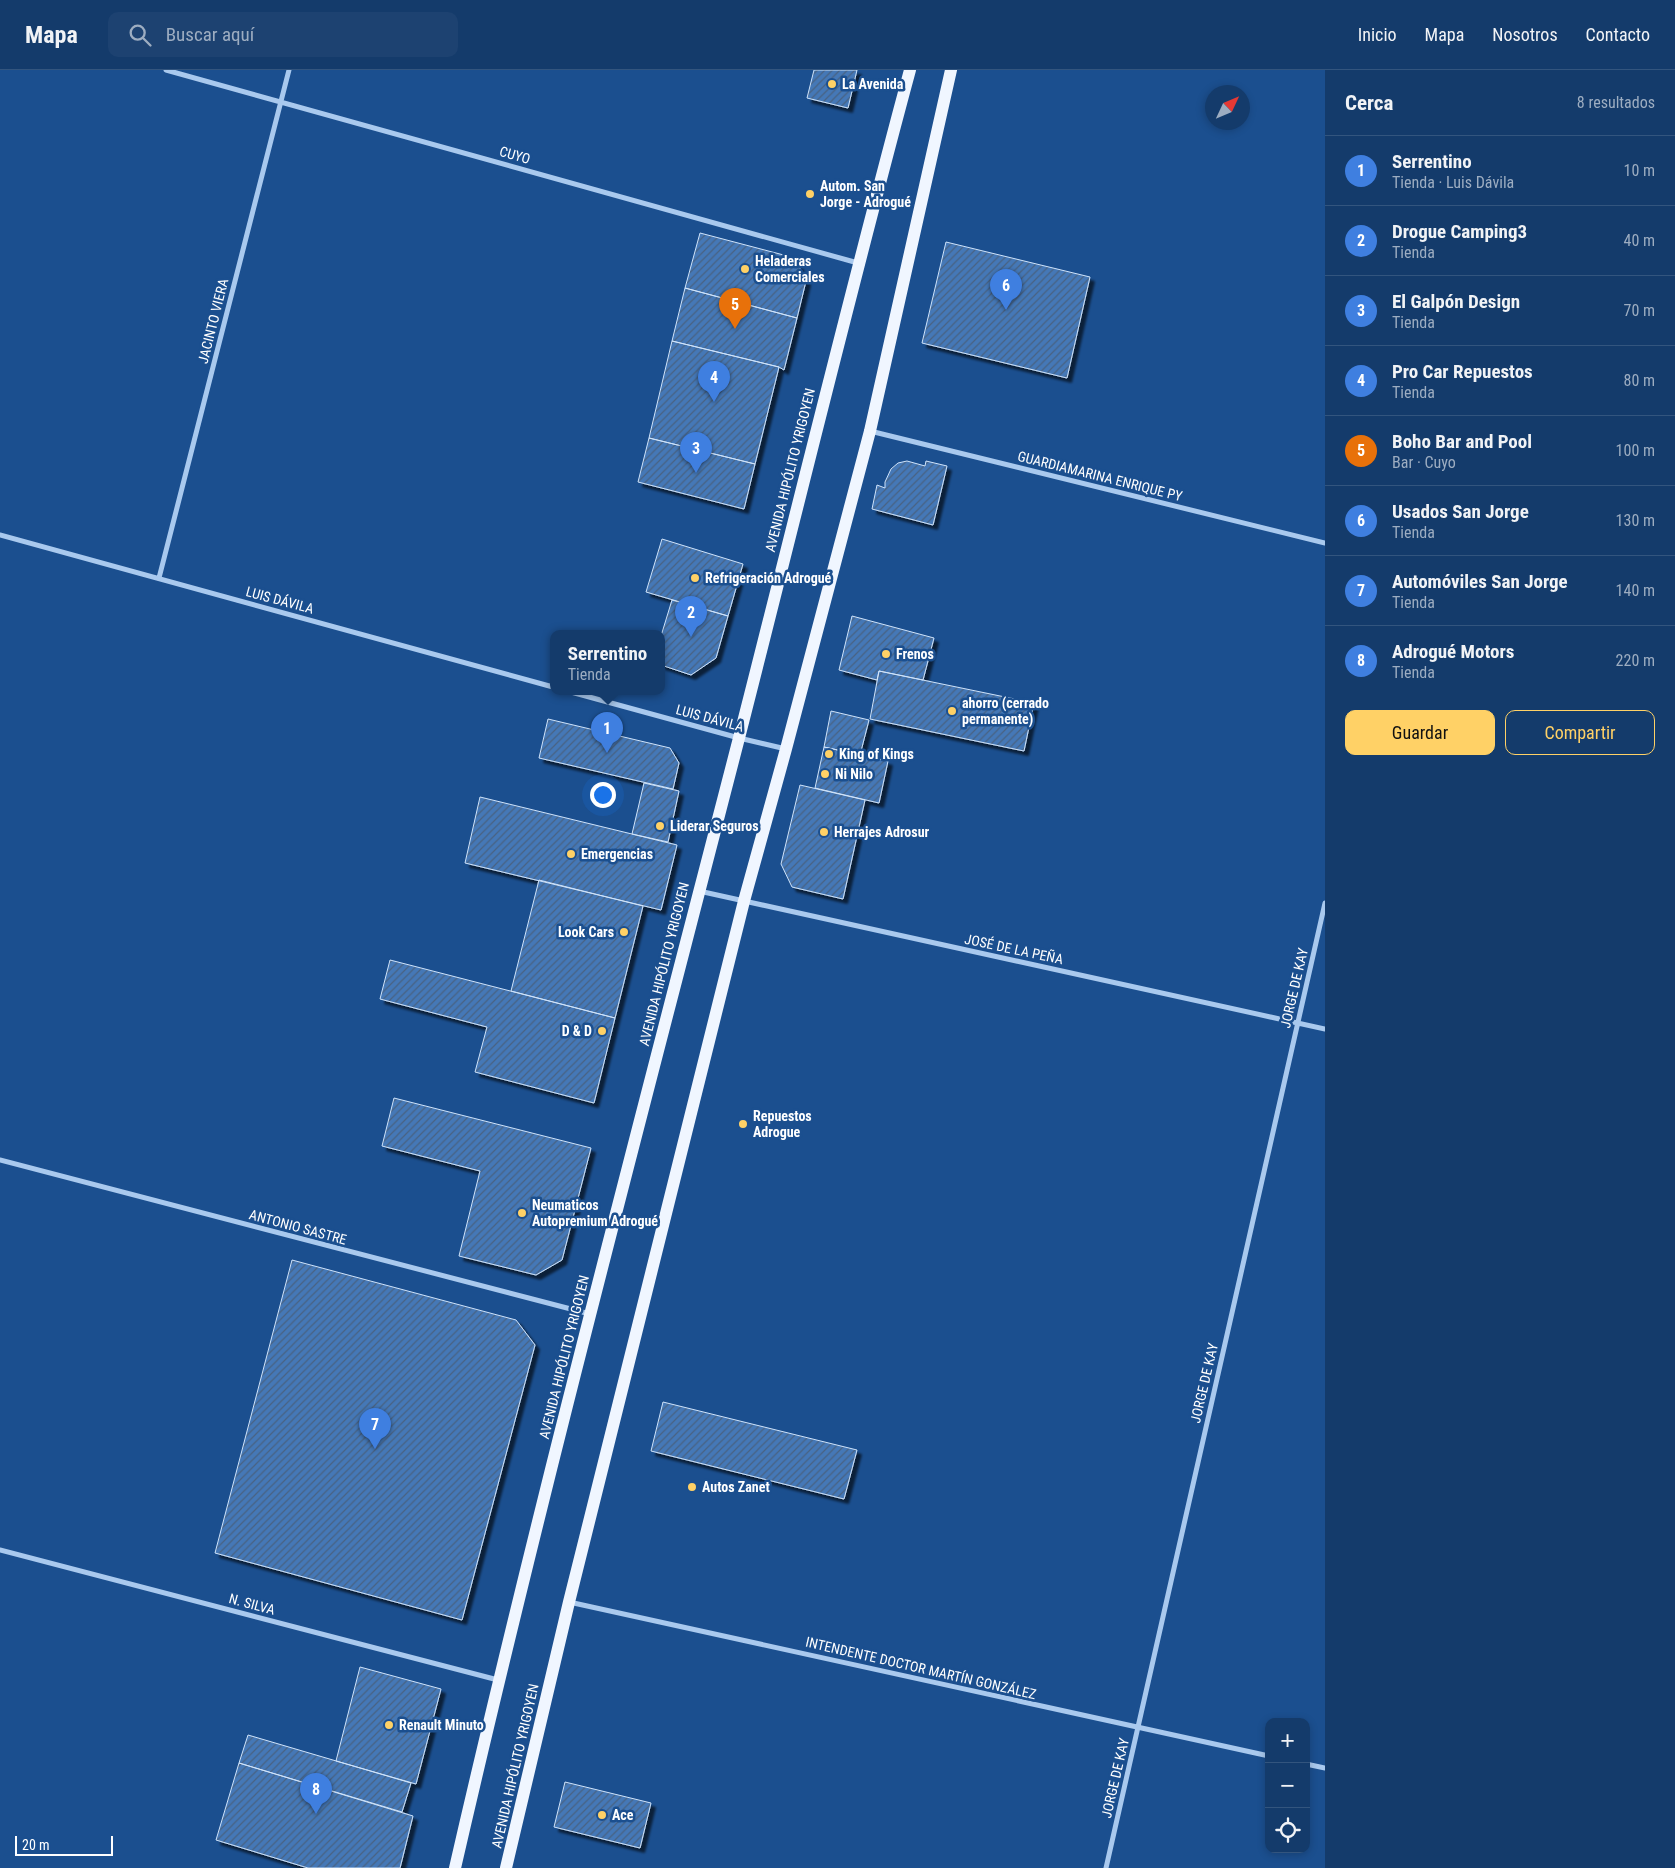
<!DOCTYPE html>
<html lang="es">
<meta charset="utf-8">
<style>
:root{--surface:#143b6b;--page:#1d4271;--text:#f1f3f6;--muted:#9dadc1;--line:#33557e;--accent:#ffd166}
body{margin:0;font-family:"Roboto Condensed",sans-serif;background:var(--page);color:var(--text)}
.controls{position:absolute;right:15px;bottom:15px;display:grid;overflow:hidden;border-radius:10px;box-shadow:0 2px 8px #0003}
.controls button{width:45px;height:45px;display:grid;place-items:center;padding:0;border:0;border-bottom:1px solid var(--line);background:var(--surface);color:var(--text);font:25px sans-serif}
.compass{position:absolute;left:1205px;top:15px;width:45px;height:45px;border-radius:50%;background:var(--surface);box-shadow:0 2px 8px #0003;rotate:46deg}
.scale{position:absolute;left:15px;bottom:12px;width:98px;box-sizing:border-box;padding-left:5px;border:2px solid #fff;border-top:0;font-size:14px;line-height:18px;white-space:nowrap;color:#fff;-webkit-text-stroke:4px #1b4f8f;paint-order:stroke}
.you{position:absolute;left:602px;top:724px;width:18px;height:18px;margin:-12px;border:4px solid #fff;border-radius:50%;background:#1a73e8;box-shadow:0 0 0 8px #1a73e833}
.badge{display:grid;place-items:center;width:32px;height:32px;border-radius:50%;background:var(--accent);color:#fff;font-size:16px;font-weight:700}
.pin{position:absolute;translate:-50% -41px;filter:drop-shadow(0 1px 2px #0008)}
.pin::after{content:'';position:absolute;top:26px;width:18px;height:15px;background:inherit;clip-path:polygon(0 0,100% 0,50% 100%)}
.popup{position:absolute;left:550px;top:560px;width:115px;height:65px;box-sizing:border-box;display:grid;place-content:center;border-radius:10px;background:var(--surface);filter:drop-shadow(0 1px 4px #0005);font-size:16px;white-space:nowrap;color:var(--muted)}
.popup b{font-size:19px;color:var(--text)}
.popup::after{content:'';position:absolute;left:50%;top:100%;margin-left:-10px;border:10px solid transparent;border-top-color:var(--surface)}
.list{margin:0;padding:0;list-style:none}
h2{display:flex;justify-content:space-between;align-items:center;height:65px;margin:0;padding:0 20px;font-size:21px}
h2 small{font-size:16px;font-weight:400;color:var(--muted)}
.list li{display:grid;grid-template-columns:32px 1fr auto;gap:15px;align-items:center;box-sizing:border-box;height:70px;padding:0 20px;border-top:1px solid var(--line)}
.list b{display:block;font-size:19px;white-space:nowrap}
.list p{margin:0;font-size:16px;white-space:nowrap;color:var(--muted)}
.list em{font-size:16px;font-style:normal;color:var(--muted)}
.actions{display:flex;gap:10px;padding:15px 20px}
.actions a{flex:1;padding:11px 0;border:1px solid var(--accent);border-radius:10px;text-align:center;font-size:18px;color:var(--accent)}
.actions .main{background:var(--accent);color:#111}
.icon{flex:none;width:28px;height:28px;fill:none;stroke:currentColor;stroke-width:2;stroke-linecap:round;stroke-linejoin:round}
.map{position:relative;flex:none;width:1325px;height:1798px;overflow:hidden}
header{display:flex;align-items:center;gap:30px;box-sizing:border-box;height:70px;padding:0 25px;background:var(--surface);border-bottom:1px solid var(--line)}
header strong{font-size:24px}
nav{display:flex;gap:28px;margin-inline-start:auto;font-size:18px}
.search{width:350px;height:45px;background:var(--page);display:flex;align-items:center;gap:12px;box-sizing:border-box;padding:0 18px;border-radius:10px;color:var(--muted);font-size:19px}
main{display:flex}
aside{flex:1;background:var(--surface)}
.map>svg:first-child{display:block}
.building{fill:url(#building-hatch);stroke:#cfe3fa;filter:url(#shadow)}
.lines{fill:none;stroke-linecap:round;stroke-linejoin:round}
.street{stroke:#a9c9ee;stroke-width:5}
.primary{stroke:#f0f6ff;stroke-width:12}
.poi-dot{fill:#ffd166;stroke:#1b4f8f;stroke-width:2}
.labels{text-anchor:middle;stroke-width:5;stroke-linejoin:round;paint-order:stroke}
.poi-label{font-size:14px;font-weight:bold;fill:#fff;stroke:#1b4f8f;text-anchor:start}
.street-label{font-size:14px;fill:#fff;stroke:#1b4f8f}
</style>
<header>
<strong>Mapa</strong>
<div class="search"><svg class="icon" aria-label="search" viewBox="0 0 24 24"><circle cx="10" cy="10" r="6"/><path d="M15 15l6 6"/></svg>Buscar aquí</div>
<nav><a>Inicio</a><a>Mapa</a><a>Nosotros</a><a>Contacto</a></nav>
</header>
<main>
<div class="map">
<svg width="1325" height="1798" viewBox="0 0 1325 1798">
<defs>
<pattern id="building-hatch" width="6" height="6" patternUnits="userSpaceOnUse" patternTransform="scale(1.25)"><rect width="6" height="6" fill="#4478b7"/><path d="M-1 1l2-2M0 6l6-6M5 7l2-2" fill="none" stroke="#486282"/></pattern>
<filter id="shadow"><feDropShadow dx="4.5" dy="4.5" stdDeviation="1" flood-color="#0009"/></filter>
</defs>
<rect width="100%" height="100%" fill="#1b4f8f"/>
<!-- building -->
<path class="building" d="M814,0H857L848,38L807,28Z
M700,163L795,188L806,211L797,248L685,218Z
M946,172L1090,207L1067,308L922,273Z
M685,218L797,248L784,300L779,297L672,271Z
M672,271L779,297L755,394L649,368Z
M649,368L755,394L744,439L638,412Z
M907,391L925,396L926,391L947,396L933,455L872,439L877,415L885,418V412L891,399L898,393Z
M662,469L743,494L728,546L646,522Z
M672,530L728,546L716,588L691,605L661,595V566Z
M852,546L934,568L923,610L879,601L877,610L839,600Z
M879,601L1034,633L1024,681L870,649Z
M831,641L869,650L860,685L824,677Z
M548,649L670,678L679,693L673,719L539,688Z
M824,677L888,691L879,733L815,718Z
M644,713L679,721L668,772L632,764Z
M800,715L865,730L843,829L792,817L781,794Z
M480,727L677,775L661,840L465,793Z
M539,810L643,836L615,948L511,921Z
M390,890L615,948L594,1033L475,1002L487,957L380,929Z
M394,1028L591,1078L562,1190L536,1205L459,1186L480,1101L382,1076Z
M292,1190L516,1250L535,1275L462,1550L215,1483Z
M663,1332L857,1380L844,1429L651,1381Z
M360,1597L441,1619L416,1714L336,1691Z
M248,1665L411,1713L402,1742L239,1693Z
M239,1693L413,1746L400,1798H308L216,1770Z
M565,1712L651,1733L640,1778L554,1757Z"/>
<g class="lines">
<!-- street -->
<path class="street" d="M166,0L858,193
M870,361L1325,473
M0,465L553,617
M159,508L289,0
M571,622L739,668L786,679
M699,821L1325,959
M0,1090L590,1244
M0,1480L498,1610
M569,1532L1269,1686
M1306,1694L1325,1698
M1106,1798L1325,833"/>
<!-- primary -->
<path class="primary" d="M455,1798C542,1420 642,1044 739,668C796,445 850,222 910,0
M506,1798L569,1532L744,831L786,679L870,361L951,0"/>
</g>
<!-- markers -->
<g class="poi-dot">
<circle cx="832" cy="14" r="5"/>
<circle cx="810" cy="124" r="5"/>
<circle cx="745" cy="199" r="5"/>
<circle cx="695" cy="508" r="5"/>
<circle cx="886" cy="584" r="5"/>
<circle cx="952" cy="641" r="5"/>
<circle cx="829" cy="684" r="5"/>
<circle cx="825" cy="704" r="5"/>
<circle cx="660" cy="756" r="5"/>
<circle cx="824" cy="762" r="5"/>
<circle cx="571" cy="784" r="5"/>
<circle cx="624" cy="862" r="5"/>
<circle cx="602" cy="961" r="5"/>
<circle cx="743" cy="1054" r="5"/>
<circle cx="522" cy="1143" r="5"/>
<circle cx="692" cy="1417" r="5"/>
<circle cx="389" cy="1655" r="5"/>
<circle cx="602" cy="1745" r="5"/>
</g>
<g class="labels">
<!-- poi labels -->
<g class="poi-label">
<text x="842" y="19">La Avenida</text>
<text x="820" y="121">Autom. San<tspan x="820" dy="16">Jorge - Adrogué</tspan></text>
<text x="755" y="196">Heladeras<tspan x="755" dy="16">Comerciales</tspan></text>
<text x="705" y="513">Refrigeración Adrogué</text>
<text x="896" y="589">Frenos</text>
<text x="962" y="638">ahorro (cerrado<tspan x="962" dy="16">permanente)</tspan></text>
<text x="839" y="689">King of Kings</text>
<text x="835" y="709">Ni Nilo</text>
<text x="670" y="761">Liderar Seguros</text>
<text x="834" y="767">Herrajes Adrosur</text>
<text x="581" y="789">Emergencias</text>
<text x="614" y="867" text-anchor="end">Look Cars</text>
<text x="592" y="966" text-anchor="end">D &amp; D</text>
<text x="753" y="1051">Repuestos<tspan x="753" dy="16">Adrogue</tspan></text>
<text x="532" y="1140">Neumaticos<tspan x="532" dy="16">Autopremium Adrogué</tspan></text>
<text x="702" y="1422">Autos Zanet</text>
<text x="399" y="1660">Renault Minuto</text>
<text x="612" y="1750">Ace</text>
</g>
<!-- street labels -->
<g class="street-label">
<text transform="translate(515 85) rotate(16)" y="5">CUYO</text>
<text transform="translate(213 251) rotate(-76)" y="5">JACINTO VIERA</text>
<text transform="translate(790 400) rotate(-76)" y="5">AVENIDA HIPÓLITO YRIGOYEN</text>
<text transform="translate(1100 406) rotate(14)" y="5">GUARDIAMARINA ENRIQUE PY</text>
<text transform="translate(280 530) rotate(15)" y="5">LUIS DÁVILA</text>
<text transform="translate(710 648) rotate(15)" y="5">LUIS DÁVILA</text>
<text transform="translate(1014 879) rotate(12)" y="5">JOSÉ DE LA PEÑA</text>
<text transform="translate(664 894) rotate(-76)" y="5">AVENIDA HIPÓLITO YRIGOYEN</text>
<text transform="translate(1294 918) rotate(-77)" y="5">JORGE DE KAY</text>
<text transform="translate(298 1157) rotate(15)" y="5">ANTONIO SASTRE</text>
<text transform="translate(564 1287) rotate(-76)" y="5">AVENIDA HIPÓLITO YRIGOYEN</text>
<text transform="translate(1204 1313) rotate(-77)" y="5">JORGE DE KAY</text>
<text transform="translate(252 1534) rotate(15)" y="5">N. SILVA</text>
<text transform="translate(921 1598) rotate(13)" y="5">INTENDENTE DOCTOR MARTÍN GONZÁLEZ</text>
<text transform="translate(515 1696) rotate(-77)" y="5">AVENIDA HIPÓLITO YRIGOYEN</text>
<text transform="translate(1115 1708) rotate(-77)" y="5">JORGE DE KAY</text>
</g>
</g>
</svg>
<div class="controls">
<button>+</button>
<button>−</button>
<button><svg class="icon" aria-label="locate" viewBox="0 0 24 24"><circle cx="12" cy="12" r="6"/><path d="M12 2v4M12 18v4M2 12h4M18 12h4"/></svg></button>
</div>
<svg class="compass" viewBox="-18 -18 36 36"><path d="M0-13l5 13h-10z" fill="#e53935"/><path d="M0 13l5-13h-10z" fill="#9dadc1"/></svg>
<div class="scale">20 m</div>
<div class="you"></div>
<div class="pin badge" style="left:607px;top:683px;background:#3f7fe0">1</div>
<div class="popup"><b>Serrentino</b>Tienda</div>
<div class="pin badge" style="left:691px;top:567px;background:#3f7fe0">2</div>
<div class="pin badge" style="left:696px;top:403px;background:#3f7fe0">3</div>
<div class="pin badge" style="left:714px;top:332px;background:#3f7fe0">4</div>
<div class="pin badge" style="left:735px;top:259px;background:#e8710a">5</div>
<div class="pin badge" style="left:1006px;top:240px;background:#3f7fe0">6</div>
<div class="pin badge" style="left:375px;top:1379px;background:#3f7fe0">7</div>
<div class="pin badge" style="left:316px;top:1744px;background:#3f7fe0">8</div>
</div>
<aside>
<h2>Cerca<small>8 resultados</small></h2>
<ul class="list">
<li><span class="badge" style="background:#3f7fe0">1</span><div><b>Serrentino</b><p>Tienda · Luis Dávila</p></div><em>10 m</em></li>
<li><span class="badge" style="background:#3f7fe0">2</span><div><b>Drogue Camping3</b><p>Tienda</p></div><em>40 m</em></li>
<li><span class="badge" style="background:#3f7fe0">3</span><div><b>El Galpón Design</b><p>Tienda</p></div><em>70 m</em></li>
<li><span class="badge" style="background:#3f7fe0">4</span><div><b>Pro Car Repuestos</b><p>Tienda</p></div><em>80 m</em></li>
<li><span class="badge" style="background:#e8710a">5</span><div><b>Boho Bar and Pool</b><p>Bar · Cuyo</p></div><em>100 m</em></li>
<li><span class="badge" style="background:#3f7fe0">6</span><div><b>Usados San Jorge</b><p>Tienda</p></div><em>130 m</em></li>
<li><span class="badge" style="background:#3f7fe0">7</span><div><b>Automóviles San Jorge</b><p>Tienda</p></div><em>140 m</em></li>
<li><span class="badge" style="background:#3f7fe0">8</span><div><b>Adrogué Motors</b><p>Tienda</p></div><em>220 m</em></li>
</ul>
<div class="actions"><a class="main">Guardar</a><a>Compartir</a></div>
</aside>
</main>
